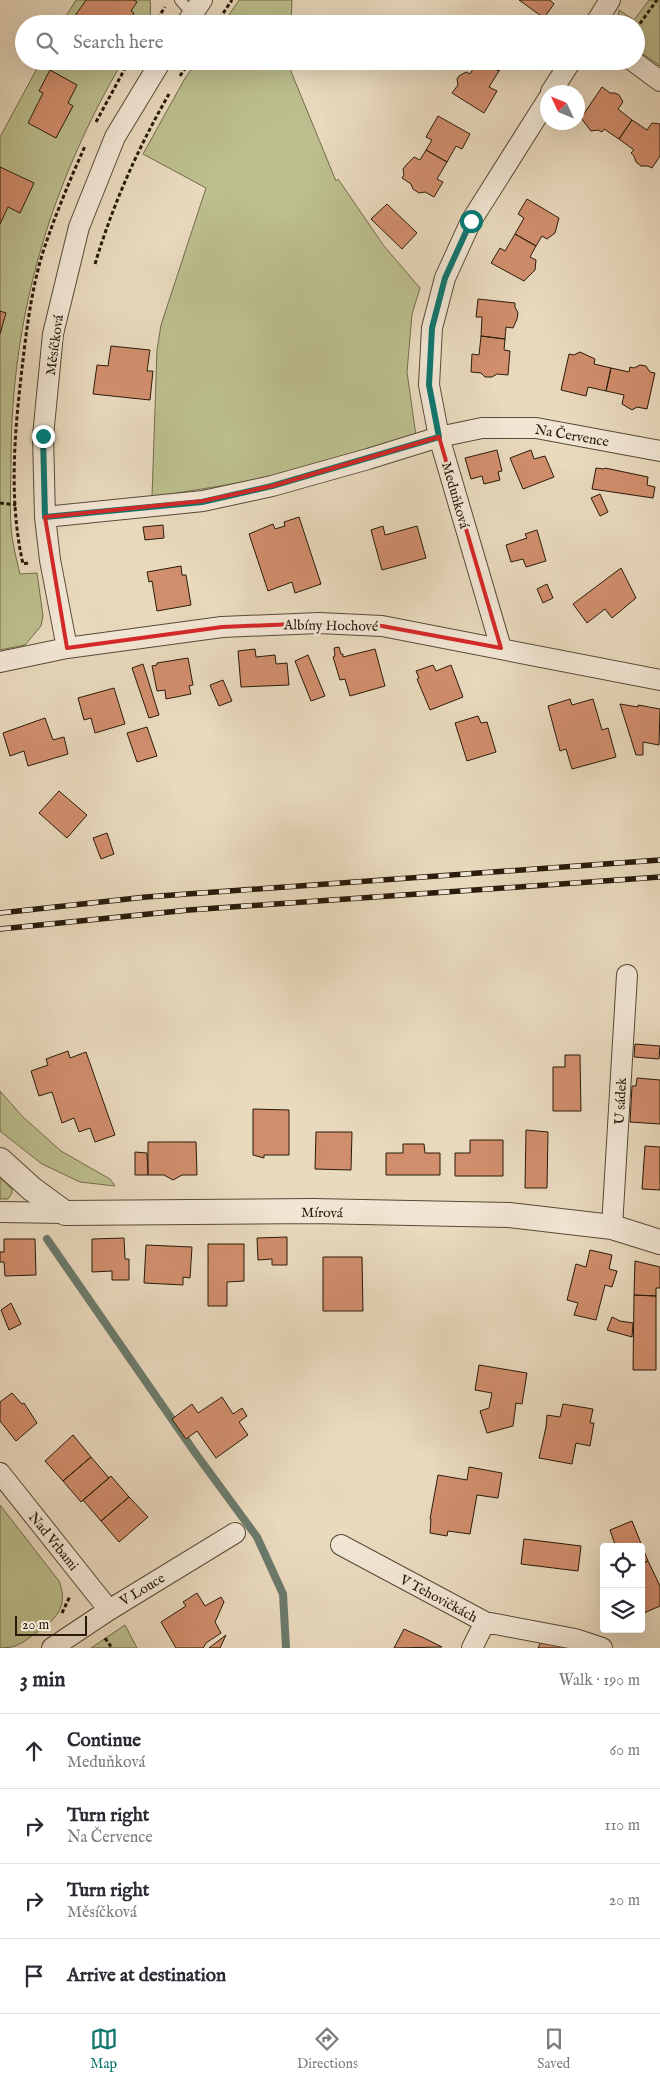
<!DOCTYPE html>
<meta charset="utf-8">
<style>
:root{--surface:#fff;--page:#f7f7f7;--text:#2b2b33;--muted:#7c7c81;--line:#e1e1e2;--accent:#0f766e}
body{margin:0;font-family:"IM FELL English",serif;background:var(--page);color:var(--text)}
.controls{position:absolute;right:15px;bottom:15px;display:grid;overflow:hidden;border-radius:5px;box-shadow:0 5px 20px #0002}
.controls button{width:45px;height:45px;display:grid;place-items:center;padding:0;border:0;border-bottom:1px solid var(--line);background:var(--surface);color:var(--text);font:25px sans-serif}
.compass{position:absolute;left:540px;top:85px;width:45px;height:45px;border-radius:50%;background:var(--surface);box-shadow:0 5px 20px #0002;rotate:314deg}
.scale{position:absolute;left:15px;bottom:12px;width:72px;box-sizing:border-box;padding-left:5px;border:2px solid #281b09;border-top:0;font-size:14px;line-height:18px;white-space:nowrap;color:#281b09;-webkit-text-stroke:4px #f1e6d4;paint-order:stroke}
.stop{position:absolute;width:15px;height:15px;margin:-11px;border:4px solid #0f766e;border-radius:50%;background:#fff}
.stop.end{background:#0f766e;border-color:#fff;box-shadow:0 1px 5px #0008}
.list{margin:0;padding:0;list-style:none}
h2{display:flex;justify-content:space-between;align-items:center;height:65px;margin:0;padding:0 20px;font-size:21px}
h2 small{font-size:16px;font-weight:400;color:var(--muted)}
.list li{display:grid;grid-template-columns:32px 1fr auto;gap:15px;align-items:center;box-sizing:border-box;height:75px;padding:0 20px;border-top:1px solid var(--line)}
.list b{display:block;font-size:19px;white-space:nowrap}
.list p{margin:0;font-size:16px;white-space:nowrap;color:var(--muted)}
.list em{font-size:16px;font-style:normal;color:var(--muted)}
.icon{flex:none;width:28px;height:28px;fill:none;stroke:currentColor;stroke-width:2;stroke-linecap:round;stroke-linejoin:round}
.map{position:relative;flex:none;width:660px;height:1648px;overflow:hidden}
.search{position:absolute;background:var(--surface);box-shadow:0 5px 20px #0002;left:15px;right:15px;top:15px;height:55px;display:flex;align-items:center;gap:12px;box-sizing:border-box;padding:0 18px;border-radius:28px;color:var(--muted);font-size:19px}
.sheet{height:365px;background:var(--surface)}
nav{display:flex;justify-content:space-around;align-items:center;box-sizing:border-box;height:70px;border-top:1px solid var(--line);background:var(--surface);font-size:14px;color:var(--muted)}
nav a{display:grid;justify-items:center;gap:2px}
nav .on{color:var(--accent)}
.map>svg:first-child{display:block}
.green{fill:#bcbe8d;stroke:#726c4b}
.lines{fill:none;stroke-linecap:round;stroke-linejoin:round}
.stream{stroke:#6b7a6b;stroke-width:8}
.building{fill:#d18e6d;stroke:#281b09}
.service-casing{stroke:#584a36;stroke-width:12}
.minor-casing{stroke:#584a36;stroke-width:22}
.tertiary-casing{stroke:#584a36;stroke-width:26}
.path{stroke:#281b09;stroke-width:3;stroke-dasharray:4 2.5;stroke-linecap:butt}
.service{stroke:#f1e6d4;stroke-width:10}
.minor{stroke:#f1e6d4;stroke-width:20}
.tertiary{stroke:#f1e6d4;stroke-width:24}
.rail-casing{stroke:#281b09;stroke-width:5.5}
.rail{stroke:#f1e6d4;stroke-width:4;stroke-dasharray:11;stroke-linecap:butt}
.route{stroke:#0f766e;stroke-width:6}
.marked{fill:none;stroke:#d62828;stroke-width:4;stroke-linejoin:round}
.labels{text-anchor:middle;stroke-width:5;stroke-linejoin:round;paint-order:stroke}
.street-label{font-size:14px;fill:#281b09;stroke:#f1e6d4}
</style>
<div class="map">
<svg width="660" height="1648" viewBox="0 0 660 1648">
<rect width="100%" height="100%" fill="#e9d9bd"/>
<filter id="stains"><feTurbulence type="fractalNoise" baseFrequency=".004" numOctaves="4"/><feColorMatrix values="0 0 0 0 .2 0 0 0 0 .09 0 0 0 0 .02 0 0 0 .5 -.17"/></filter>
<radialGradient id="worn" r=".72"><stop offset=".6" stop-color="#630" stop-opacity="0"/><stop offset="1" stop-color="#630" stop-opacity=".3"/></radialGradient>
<!-- green -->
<path class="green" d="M76,0H150C151,8 151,16 147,24H61Z
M239,0H292L291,24H223Z
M649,0H660V66L636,49V24H617L619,10L634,20Z
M41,61H123C50,185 11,317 11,461C11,486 9,512 12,537C14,549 17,562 20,574L37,573L43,616L41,626L25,645L0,650V137Z
M197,61H290V69L336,181L338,179L384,246L420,288L412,314L407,372L416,436L282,476L152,497L157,350L161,325L206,188L143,154L184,80Z
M0,1091L22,1116L61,1151L110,1179L115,1186L80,1182L42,1164L0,1131Z
M0,1178L12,1189V1193L8,1199H0Z
M0,1505L59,1581C69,1607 56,1619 36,1633C22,1643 17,1648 0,1648Z
M125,1625L137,1648H91Z"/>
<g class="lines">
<!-- stream -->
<path class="stream" d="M47,1239L196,1454L257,1537L283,1594L286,1648"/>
</g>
<!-- building -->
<path class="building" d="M86,0H134L137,2L131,11L134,13L127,23L124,21L123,24H109L101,19L98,24H72L70,23Z
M519,0H550L554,4L544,18Z
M478,61H483L499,71L489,87L497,91L484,113L452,93L458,85L457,79L459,76L466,72L470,74Z
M483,61H506L499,71Z
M50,70L77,85L68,103L73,106L56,138L28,123L43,93L39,91Z
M602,87L610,93H615L619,95L623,102L618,109L632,120L619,139L604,129L602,132L598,130L591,131L581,118Z
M438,116L470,134L462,149L456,146L447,162L426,150L432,140L426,137Z
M632,120L647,130L652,123L660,124V156L652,168L648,166H641L636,162L634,156L631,153L634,150L619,139Z
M426,150L447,162L437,179L443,182L434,197L425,192L419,193L413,189L411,184L402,178L404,175L403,169L407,164L414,157L420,160Z
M0,167L34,183L20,213L8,207L0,224Z
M527,199L559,218L555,233L547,239L542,236L536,246L515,234L524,218L518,214Z
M387,204L417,233L402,249L371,219Z
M515,234L536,246L530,257L536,260L535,270L524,281L491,263L500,248L505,251Z
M478,299L515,303V307L518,313L517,319L513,328L506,327L505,339L481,336L482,317H476Z
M0,311L6,313L0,334Z
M481,336L505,339L504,350L510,351L508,375L497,374L492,377H485L481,373L471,372L472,354L479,355Z
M111,346L150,350L147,371H153L150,400L93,394L97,365L108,366Z
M580,352L595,359L594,364L611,368L606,391L588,387L586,396L561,390L569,354L574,355Z
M640,365L646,366L650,372L655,373L647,409L637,407L632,410L622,404L624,395L606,391L611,368L629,372L630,367L634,368Z
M497,450L502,471L498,472L500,480L484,484L482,476L471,479L465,458Z
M531,450L534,459L545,456L554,477L523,489L510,458Z
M596,468L604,469L605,468L648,477L647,485L655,487L653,498L592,489Z
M600,494L608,512L600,516L591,498Z
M299,517L321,584L295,593L292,582L268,591L249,534L273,524L275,529L285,526L284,522Z
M163,525L164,538L145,540L143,527Z
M383,526L385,535L417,526L426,558L382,570L371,530Z
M537,530L546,561L526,567L523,559L511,562L506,545L527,538L525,534Z
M181,566L182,575H186L191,605L157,611L152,581L149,582L147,572Z
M621,568L636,598L612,618L605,609L587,623L573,604Z
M547,584L553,598L543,603L537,589Z
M339,647L341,654H343V657L375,649L385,686L350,696L345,679L340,680L333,657L335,656L334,648Z
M255,649L256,657L275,655L276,664L287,663L289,685L241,687L238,651Z
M308,655L325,696L311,701L295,661Z
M188,658L193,685L189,686L191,694L166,699L165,690L157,691L152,666L157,665V663Z
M143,664L159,715L149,718L132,668Z
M433,665L436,671L451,665L463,697L430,710L417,679L419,678L416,671Z
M223,680L232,701L219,706L210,685Z
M114,688L125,724L95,733L91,718L84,720L78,698Z
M570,699L572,705L593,699L602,730L608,728L616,757L572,769L566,749L560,751L548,706Z
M620,704L638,707V705L660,709L659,745L643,742V755H636Z
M478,716L481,723L487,722L496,752L467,761L455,723Z
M45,718L53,740L64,737L68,754L28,766L24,751L10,756L3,733Z
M147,727L157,756L137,762L127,733Z
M59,791L87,815L67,838L39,813Z
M107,833L114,854L101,859L93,838Z
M635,1044L660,1046L659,1059L634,1057Z
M68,1051L70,1058L86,1052L115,1135L95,1142L90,1128L79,1132L74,1118L62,1123L52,1092L39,1096L31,1071L48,1065L46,1059Z
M565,1055H580L581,1111H553V1067H565Z
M637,1078L660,1080V1124L630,1122L632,1086H636Z
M253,1109L289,1110V1155H264V1158L253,1155Z
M526,1130L548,1132L547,1188H525Z
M316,1132H352L351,1170L315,1169Z
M470,1140H503V1176H455V1153H470Z
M148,1142H196L197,1175H182L173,1180L164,1175H148Z
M403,1144H424L425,1153H440V1175H386V1153H403Z
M645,1146L660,1147V1190L642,1189Z
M135,1152L147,1153L148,1175H135Z
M287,1237V1265H272V1259L258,1260L257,1238Z
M124,1238L125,1259H129V1280H112V1271L92,1272V1239Z
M4,1239H35L36,1275L5,1276L4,1262H0V1252H4Z
M208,1244H244V1281L227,1282V1306H208Z
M146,1245L192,1247L190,1278L183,1277V1285L144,1283Z
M590,1250L612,1255L609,1269L617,1271L612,1287L605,1285L596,1320L574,1315L578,1303L567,1300L576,1264L586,1267Z
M323,1257H362L363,1311H323Z
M635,1261L660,1267V1288H656V1296L634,1295Z
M634,1295L656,1296V1370H633Z
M11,1303L21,1324L9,1330L1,1310Z
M612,1317L620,1321L633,1323L632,1337L607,1330Z
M479,1365L527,1373L522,1404L516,1403L513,1426L487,1433L480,1411L489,1408L492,1393L475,1390Z
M12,1393L22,1404L24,1403L37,1423L16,1441L0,1421V1402Z
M222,1397L233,1414L242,1408L247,1416L239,1422L248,1435L216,1458L197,1431L186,1439L172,1419L192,1404L198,1413Z
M563,1404L593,1409L590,1423H594L590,1446L576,1443L572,1464L539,1458L546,1427L547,1415L560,1417Z
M73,1435L91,1457L63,1481L45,1461Z
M91,1457L109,1478L81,1502L63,1481Z
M469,1467L502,1473L498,1498L477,1495L470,1534L448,1531L447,1536L430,1533L431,1519H430L438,1475L467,1480Z
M111,1476L129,1497L101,1521L83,1500Z
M129,1497L148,1517L119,1542L101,1521Z
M632,1521L648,1561L641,1564V1547H616L610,1530Z
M524,1539L581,1546L578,1571L521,1564Z
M648,1561L660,1586V1606L644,1613L641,1612V1564Z
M197,1593L205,1606L221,1597L224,1602L215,1622L221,1633L206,1643L203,1648H176L161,1622L186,1606L183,1602Z
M404,1629L424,1638L442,1647L394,1648Z
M226,1635L220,1648H209Z
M542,1639L566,1648H538Z"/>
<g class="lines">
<defs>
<path id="service" d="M180,0L192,14"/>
<path id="minor" d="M186,24L202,0
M595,24L610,0
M633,61L660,81
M551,92L571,61
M45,517L203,501L272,486L368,459L439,437L482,428H536L660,451
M67,648L50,560L45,517L43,436L53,334L79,227L115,137L161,61
M501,648L439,437L429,385L432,328L445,278L471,221L548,99
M0,662L67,648L222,627L319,623L382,626L660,680
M0,1212L65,1213
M612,1227L627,975
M0,1473L109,1610
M341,1545L485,1622L575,1639L602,1648
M52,1648L109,1610L235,1533
M472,1648L485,1622"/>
<path id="tertiary" d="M0,1160L32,1189L65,1213L313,1211L509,1215L612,1227L660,1242"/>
</defs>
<!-- service casing -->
<use href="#service" class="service-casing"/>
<!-- minor casing -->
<use href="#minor" class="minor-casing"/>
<!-- tertiary casing -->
<use href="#tertiary" class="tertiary-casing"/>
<!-- path -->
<path class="path" d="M154,24L165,7
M216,24L232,0
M636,29L657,0
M180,76L190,61
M96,122L129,61
M95,264C113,204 138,148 169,94
M0,503L16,505
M28,563L23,564C8,498 15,427 23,360C27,325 32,289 42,255C54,218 69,182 85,146
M62,1613L70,1596
M105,1638L112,1648"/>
<!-- service -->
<use href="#service" class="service"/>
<!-- minor -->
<use href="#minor" class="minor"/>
<!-- tertiary -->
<use href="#tertiary" class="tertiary"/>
<defs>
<path id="rail" d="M0,913L146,897L660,860
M0,929L189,910L660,877"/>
</defs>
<!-- rail casing -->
<use href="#rail" class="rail-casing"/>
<!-- rail -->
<use href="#rail" class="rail"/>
</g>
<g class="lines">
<!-- route -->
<path class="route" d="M43,436L45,517L202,502L272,486L439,437L429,385L432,328L445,278L471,221"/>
</g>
<!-- marked area -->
<path class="marked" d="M439,437L501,648L382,626L319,623L222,627L67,648L45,517L203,501L272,486Z"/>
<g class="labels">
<!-- street labels -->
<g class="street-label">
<text transform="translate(54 345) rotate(-82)" y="5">Měsíčková</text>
<text transform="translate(572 435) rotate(10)" y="5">Na Července</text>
<text transform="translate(456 495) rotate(74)" y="5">Meduňková</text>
<text transform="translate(331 625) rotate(1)" y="5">Albíny Hochové</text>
<text transform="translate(620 1101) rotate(-87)" y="5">U sádek</text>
<text transform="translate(322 1212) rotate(1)" y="5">Mírová</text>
<text transform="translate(54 1541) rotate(51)" y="5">Nad Vrbami</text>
<text transform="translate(142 1589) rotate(-31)" y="5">V Louce</text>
<text transform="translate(439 1598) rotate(28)" y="5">V Tehovičkách</text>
</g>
</g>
<rect width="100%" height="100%" filter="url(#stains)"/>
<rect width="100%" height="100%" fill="url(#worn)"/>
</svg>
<div class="controls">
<button><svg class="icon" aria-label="locate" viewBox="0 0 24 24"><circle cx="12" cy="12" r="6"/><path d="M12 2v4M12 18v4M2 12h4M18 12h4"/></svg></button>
<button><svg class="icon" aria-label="layers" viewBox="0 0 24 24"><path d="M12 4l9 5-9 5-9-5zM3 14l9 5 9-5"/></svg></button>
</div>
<svg class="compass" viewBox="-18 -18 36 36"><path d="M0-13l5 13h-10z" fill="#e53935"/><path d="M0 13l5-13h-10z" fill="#7c7c81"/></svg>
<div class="scale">20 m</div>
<div class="stop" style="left:471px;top:221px"></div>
<div class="stop end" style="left:43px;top:436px"></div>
<div class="search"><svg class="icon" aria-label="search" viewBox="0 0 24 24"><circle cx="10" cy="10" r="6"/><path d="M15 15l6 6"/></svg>Search here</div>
</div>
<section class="sheet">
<h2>3 min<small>Walk · 190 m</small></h2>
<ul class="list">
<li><svg class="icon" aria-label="ahead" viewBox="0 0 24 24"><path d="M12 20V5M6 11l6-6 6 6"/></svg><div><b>Continue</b><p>Meduňková</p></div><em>60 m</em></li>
<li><svg class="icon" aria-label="right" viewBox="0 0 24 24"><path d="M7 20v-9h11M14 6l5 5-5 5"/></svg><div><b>Turn right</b><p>Na Července</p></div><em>110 m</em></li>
<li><svg class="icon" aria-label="right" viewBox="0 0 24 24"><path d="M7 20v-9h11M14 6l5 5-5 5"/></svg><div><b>Turn right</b><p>Měsíčková</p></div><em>20 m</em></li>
<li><svg class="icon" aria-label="arrive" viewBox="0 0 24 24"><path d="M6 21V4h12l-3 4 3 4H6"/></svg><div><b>Arrive at destination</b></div></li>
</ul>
</section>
<nav>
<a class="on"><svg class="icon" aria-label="map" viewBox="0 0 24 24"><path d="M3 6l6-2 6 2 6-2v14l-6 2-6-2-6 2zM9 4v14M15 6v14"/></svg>Map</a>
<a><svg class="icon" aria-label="directions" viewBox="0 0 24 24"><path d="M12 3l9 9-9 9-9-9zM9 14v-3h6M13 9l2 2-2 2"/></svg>Directions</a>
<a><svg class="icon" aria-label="saved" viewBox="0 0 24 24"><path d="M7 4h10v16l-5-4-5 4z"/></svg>Saved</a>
</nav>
